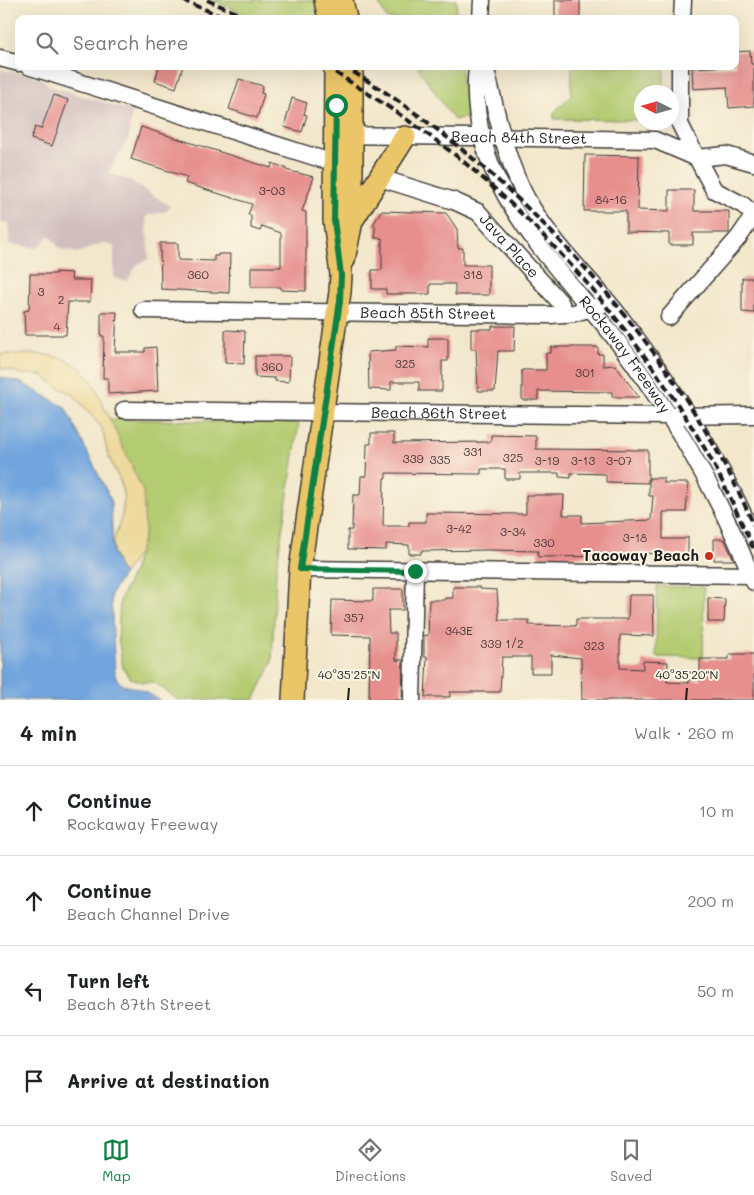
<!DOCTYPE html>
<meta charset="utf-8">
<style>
:root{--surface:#fff;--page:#f6f6f6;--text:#202124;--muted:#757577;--line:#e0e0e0;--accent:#0b8043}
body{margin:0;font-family:Mali,sans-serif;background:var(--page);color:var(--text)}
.compass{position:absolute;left:634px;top:85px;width:45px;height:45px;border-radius:50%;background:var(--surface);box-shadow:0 5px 20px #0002;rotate:275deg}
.stop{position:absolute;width:15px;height:15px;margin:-11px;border:4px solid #0b8043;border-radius:50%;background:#fff}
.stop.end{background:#0b8043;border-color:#fff;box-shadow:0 1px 5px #0008}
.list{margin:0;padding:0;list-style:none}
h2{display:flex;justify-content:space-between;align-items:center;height:65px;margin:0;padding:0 20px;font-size:21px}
h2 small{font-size:16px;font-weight:400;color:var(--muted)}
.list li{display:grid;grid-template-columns:32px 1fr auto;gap:15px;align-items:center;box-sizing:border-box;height:90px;padding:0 20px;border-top:1px solid var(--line)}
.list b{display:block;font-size:19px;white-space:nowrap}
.list p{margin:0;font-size:16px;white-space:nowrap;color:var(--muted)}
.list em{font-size:16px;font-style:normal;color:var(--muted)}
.icon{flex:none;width:28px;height:28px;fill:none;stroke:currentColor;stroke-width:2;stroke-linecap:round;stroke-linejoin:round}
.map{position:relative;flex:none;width:754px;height:700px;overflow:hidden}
.search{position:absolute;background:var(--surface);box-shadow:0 5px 20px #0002;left:15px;right:15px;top:15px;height:55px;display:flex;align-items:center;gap:12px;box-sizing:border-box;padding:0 18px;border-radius:10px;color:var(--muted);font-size:19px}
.sheet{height:425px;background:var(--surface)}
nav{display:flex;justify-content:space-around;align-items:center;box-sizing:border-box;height:70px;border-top:1px solid var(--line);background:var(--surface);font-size:14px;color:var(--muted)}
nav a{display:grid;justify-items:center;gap:2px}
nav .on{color:var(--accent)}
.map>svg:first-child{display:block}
.industrial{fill:#d1bfbf}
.green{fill:#b3cb71;stroke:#687446}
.sand{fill:#eeda9e;stroke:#857b5d}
.water{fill:#72a5de;stroke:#47607d}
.building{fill:#e68f8d}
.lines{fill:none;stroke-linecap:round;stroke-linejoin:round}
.minor-casing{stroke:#3c3a36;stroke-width:19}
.major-casing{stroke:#3c3a36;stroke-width:24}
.minor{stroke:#fff;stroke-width:16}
.major{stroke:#ebc669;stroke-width:21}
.rail{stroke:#1c1c1c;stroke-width:4;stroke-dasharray:8 4;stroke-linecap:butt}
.route{stroke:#0b8043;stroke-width:6}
.ticks{fill:none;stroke:#1c1c1c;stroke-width:2}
.poi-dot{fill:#c8321e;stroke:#fcf5e5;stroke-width:2}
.labels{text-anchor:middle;stroke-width:4;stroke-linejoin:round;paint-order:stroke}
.number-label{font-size:12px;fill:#4e3938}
.street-label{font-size:15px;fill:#1c1c1c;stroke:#fcf5e5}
.poi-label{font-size:15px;font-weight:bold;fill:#1c1c1c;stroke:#fcf5e5;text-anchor:end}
.ticks-label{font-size:12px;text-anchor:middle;fill:#1c1c1c;stroke:#fcf5e5;stroke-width:4;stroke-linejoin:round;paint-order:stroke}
</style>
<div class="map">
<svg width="754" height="700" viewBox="0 0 754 700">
<rect width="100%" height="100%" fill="#fcf5e5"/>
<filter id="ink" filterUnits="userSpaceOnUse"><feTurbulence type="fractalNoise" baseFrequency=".02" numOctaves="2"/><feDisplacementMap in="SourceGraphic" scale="10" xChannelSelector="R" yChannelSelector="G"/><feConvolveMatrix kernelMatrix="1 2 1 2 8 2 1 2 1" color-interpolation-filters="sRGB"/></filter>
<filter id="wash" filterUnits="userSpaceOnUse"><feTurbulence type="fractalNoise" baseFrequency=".0096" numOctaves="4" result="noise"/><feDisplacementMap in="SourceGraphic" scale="20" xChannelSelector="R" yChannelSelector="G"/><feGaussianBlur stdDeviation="1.12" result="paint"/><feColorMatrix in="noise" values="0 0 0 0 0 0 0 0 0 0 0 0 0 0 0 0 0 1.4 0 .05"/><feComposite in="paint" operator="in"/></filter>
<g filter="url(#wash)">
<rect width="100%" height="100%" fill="#f2e7cb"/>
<!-- industrial -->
<path class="industrial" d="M0,69L40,78L50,86L132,111L129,137L108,173L129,180L170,206L166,211L146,216L149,259L138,264L127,281L114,278V246L102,243L78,253L60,249L49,235L38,248L9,244V222L0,223Z"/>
<!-- green -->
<path class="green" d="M213,0H314L319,19H254Z
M377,0H457L456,19H387Z
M417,66H460L467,117L454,120Z
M572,66H664V92H642L641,120L554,119V112L571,96Z
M109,419L299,423L276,571L272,663L254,700H178L154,682H142L130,678L123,668L118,638L120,600L133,572L145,532Z
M657,586L704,587L703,658L656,657Z"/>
<!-- sand -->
<path class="sand" d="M0,354C38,355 69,348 93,383L143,491L145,532L139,552L124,574L119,568L113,552V543L122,515L124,499L121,483L108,455L102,428L74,395L56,386L42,375L23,374L0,368Z"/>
<!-- water -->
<path class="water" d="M0,377L22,383L65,407L111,500L113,552L119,568L124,574L111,594L115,675C121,689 131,685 142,690C148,693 154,697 160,700H0Z"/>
<g id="blocks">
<!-- building -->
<path class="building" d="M555,0H580V19H555Z
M750,51L751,64H754V106L729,108L727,87L693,89L692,68L735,66V52Z
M159,66H183L176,88L155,81Z
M239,79L263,86L261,93L264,94L257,118L229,109Z
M54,95L68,100L52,146L31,139L35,127L41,129Z
M292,98L307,103L304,114L307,115L302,132L284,127Z
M141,127L271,168L272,163L286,168V170L314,177L302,211L306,212V291L281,290V287H251V267H281V233L262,226L260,231L251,228V215H248L252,204L185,183L187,177L131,159Z
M585,155L639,156L638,210L669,211V190H694V211H729V233H693V245H669V233L626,232V211H584Z
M381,211L446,213L457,229L458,248H463V265H489V295H455V284H430V294H386V289H372V270H382V238H375V226L373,225Z
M160,243H178V260L214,261V256H218V254H230L229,293L161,289Z
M56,272L72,273L71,280H91L90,302H68L66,335H25L24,311L29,310L30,274H56Z
M742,278H754V313L742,312Z
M101,312H117L115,352H145V348L156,347L158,391L108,394V378H103L104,336H101Z
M492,326H515L514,351H498L495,391H478L476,349H471V329H492Z
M225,330L245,331L244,364L225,363Z
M428,338H448V361H442V391H419V382H391V390L369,389L368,352L396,350V346L428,347Z
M551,347H598V354H603V366L615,365L639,397H612V392L538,391V400H522V370H546V353H551Z
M255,356H290L289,382L275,381V378L255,377Z
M371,433H394V443L491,442V435L536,436V449L648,450V483L606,482V474L571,473V478L559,477V473H520V479H505V469H481V474L386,473V478H384L383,526H409V522H426V513L526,514V495H564L563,515H582V523L651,520L653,496H649V478H664V483H688L686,512H663V539H684L688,537V556L642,553L641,556L538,557V551L490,550L421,551V554H409V545L386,544V550L348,549V530H352L353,495H360L361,476H366L367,444H371Z
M714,539H724L734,560H714Z
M453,587H480V589L497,590L499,620H529V625L576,626V619H628L629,595H653L654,636L620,635V668L643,669V661L668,662L667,682L689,683V680H700V659H729V654H754V700H582L581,658L551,655V673H531V657H502L500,692H450V697H425L427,657H424V635L428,636L429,600H445V598H453Z
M373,589H403V610H388L389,633H396V660H403L402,700H369L370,636L331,635L332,600L373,601Z
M708,598L725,599L724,622H708Z"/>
</g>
</g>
<g filter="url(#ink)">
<use href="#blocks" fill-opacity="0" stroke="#3c3a36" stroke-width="1"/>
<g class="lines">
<defs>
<g id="minor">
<path d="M481,19L482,0"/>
<path d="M682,19L683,0"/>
<path d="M0,58L19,63"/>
<path d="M28,66L321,159L346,162"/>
<path id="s1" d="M477,66C466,167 531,238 591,309C611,332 629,356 646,381C689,443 726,512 754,582"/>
<path d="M485,66C497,112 504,157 527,199C552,244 590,278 621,318C673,386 720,459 754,538"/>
<path d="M680,66V124L697,158L714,190L743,205L754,215"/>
<path id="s2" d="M341,135L655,140L697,158"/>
<path d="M697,158L726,155L754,163"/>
<path id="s3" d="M380,178L454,201L478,212L560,302L566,314"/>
<path id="s4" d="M143,310L551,315L574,313L599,306"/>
<path d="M669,317L739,237L754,215"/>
<path id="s5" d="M124,410L668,416L754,415"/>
<path d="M300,569L754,575"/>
<path d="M412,700L415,571"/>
</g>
<path id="major" d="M325,0L329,19
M342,0L346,19
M352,221L405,137
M344,260L352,221V66
M293,700L300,569L340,292L341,275L334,220L335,66"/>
</defs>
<!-- minor casing -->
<use href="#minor" class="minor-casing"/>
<!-- major casing -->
<use href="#major" class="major-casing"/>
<!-- minor -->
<use href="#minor" class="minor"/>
<!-- major -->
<use href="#major" class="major"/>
<!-- rail -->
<path class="rail" d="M182,0L228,19
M207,0L250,19
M325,66C371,95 416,124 459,158C559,240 643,342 708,454C725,485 739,518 754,549
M343,66C509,162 679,348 754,526"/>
</g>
</g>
<g class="lines" filter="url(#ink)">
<!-- route -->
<path class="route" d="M336,105L334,220L341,275L340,301L300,569L415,571"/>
</g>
<!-- ticks -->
<path class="ticks" d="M348,700L349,688M686,700L687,688"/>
<!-- markers -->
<circle class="poi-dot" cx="709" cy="556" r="5"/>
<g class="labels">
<!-- number labels -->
<g class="number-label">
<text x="272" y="195">3-03</text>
<text x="611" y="204">84-16</text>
<text x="198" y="279">360</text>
<text x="473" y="279">318</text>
<text x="41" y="296">3</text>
<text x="61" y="304">2</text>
<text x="57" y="331">4</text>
<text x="405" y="368">325</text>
<text x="272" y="371">360</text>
<text x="585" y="377">301</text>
<text x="473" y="456">331</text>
<text x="513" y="462">325</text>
<text x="413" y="463">339</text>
<text x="440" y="464">335</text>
<text x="547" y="465">3-19</text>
<text x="583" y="465">3-13</text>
<text x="619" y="465">3-07</text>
<text x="459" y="533">3-42</text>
<text x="513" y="536">3-34</text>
<text x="635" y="542">3-18</text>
<text x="544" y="547">330</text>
<text x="354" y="622">357</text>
<text x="459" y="635">343E</text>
<text x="502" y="648">339 1/2</text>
<text x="594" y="650">323</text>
</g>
<!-- street labels -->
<g class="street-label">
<text dy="5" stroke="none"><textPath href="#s2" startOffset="178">Beach 84th Street</textPath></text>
<text dy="5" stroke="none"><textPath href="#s3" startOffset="150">Java Place</textPath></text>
<text dy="5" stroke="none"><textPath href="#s4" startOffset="285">Beach 85th Street</textPath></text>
<text dy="5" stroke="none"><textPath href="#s1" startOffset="334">Rockaway Freeway</textPath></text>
<text dy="5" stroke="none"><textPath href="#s5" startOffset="315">Beach 86th Street</textPath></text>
</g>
<!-- poi labels -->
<g class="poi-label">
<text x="699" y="561">Tacoway Beach</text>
</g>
</g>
<g class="ticks-label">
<text x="349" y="679">40°35'25"N</text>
<text x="687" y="679">40°35'20"N</text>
</g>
</svg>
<svg class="compass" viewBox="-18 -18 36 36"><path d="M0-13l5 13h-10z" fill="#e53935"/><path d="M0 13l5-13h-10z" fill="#757577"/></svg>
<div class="stop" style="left:336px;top:105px"></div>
<div class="stop end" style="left:415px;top:571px"></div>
<div class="search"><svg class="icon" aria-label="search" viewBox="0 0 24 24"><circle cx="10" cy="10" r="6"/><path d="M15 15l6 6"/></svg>Search here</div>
</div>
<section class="sheet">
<h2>4 min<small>Walk · 260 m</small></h2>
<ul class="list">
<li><svg class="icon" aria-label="ahead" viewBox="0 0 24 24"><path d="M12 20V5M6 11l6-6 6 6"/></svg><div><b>Continue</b><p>Rockaway Freeway</p></div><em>10 m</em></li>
<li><svg class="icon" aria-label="ahead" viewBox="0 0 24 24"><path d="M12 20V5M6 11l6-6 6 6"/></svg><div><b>Continue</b><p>Beach Channel Drive</p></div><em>200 m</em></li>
<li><svg class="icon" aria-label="left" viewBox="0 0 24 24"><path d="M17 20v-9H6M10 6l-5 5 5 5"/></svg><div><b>Turn left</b><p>Beach 87th Street</p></div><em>50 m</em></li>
<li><svg class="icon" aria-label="arrive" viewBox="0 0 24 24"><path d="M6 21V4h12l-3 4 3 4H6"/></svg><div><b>Arrive at destination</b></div></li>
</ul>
</section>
<nav>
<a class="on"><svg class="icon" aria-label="map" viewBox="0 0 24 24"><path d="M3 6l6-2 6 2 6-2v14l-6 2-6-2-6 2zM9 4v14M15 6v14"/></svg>Map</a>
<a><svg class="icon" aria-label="directions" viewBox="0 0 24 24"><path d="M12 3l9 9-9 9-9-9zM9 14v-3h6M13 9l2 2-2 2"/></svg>Directions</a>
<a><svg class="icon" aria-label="saved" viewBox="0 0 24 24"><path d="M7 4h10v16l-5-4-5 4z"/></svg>Saved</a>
</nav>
